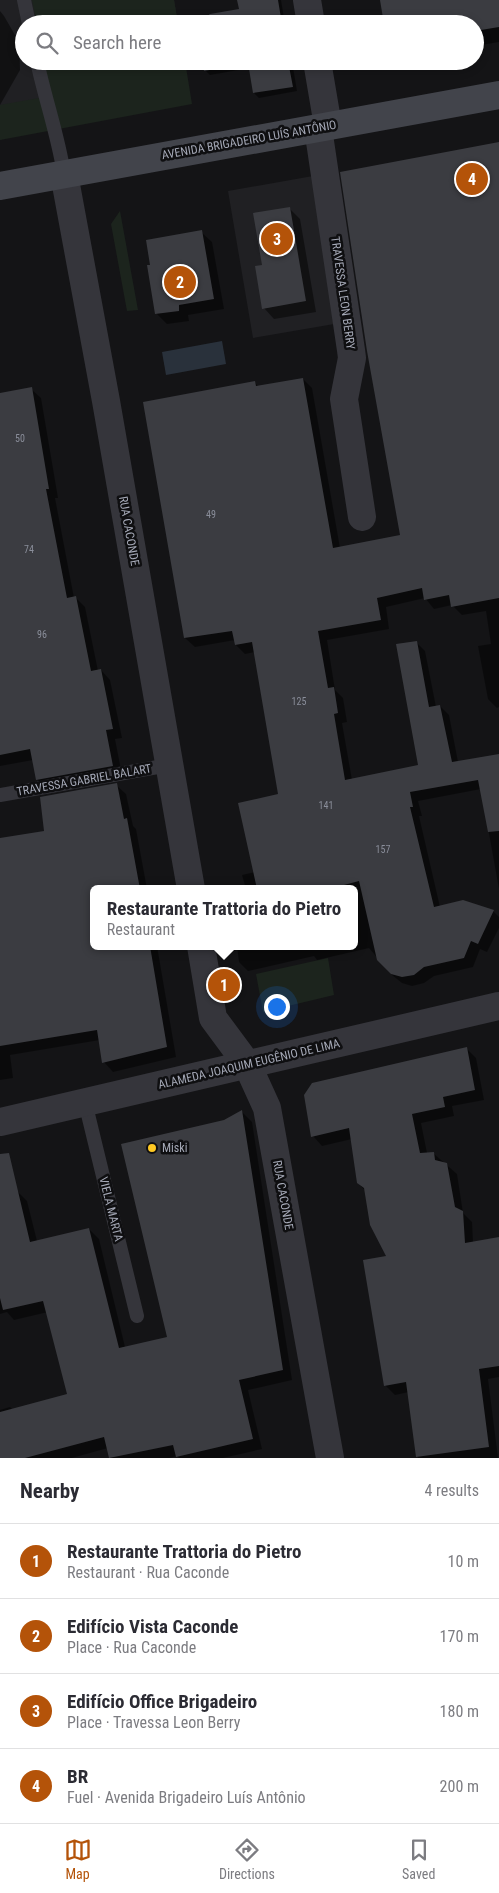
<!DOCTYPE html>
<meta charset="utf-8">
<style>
:root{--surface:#fff;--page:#f7f7f7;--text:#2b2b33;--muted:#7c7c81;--line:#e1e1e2;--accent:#b45309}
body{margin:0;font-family:"Roboto Condensed",sans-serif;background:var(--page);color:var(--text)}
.you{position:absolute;left:276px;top:1006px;width:18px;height:18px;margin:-12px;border:4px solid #fff;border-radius:50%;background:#1a73e8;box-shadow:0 0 0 8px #1a73e833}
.badge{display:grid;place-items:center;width:32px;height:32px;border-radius:50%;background:var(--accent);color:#fff;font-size:16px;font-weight:700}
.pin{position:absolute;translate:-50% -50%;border:2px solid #fff;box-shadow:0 1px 5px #0006}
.popup{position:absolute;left:90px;top:885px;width:268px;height:65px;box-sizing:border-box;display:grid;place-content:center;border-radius:8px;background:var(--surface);filter:drop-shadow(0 1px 4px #0005);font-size:16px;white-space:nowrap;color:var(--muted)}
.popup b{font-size:19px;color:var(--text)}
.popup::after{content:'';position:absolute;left:50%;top:100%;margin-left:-10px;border:10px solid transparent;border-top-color:var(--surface)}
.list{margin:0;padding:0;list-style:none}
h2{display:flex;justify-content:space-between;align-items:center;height:65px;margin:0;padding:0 20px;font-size:21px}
h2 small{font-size:16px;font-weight:400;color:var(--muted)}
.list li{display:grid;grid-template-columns:32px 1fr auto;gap:15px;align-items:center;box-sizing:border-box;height:75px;padding:0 20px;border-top:1px solid var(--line)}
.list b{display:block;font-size:19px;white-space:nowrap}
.list p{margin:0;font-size:16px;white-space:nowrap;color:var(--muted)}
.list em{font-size:16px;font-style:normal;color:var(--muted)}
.icon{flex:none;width:28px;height:28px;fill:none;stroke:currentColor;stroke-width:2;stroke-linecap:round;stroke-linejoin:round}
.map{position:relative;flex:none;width:499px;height:1458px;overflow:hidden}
.search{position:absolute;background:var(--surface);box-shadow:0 2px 8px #0003;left:15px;right:15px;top:15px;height:55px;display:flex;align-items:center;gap:12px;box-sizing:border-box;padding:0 18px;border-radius:28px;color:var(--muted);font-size:19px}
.sheet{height:365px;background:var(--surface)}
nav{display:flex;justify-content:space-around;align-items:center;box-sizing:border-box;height:70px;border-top:1px solid var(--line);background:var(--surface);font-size:14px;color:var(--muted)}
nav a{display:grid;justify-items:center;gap:2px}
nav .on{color:var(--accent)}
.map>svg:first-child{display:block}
.built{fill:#202023}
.green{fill:#1c241d}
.water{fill:#29313b}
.shadow{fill:#0007}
.building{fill:#3b3c41}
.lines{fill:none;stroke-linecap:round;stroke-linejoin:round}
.lane{stroke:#35353b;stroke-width:14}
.street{stroke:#35353b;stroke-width:28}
.secondary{stroke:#42444b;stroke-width:28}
.poi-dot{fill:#ffc923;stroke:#0f0f11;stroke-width:2}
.labels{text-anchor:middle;stroke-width:5;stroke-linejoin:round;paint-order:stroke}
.number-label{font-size:10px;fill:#8a8e9a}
.street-label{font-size:12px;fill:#a5a9b7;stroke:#0f0f11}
.poi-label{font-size:12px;fill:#a5a9b7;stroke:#0f0f11;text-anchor:start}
</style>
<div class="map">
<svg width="499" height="1458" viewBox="0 0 499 1458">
<rect width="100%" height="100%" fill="#141416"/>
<!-- built -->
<path class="built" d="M0,0H174L178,24H24V61H185L0,140Z
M313,176L340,323L253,338L228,191Z"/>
<!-- green -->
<path class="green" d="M32,0H174L178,24H37Z
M44,61H185L192,104L0,140V105L50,96Z
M120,211L138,310L127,311L111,224Z
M328,958L334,995L263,1012L256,974Z"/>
<!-- water -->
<path class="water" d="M222,341L226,364L166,375L162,352Z"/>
<!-- shadow -->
<path class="shadow" d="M244,0H281L285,24H199L240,10Z
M381,0H499V42L475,46V24Z
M0,11L4,16L19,42L20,70L0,105Z
M204,61H292L297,91L259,98L254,93L250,68L210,75L205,70Z
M499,144V707L497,708L488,699L478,646L491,644L486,611L462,615L452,605L434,609L425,598L386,607L389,629L327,640L335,690L343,698L347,722L342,723L352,780L419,766L416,642L425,651L436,707L440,706L449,715L458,762L499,755V889L481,789L418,801L422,816H419L440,907L493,911L499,917V928L487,952L480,949L473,967L434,976L424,983L412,986L402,983L392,975L369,948L317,960L314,956L248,971L239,962L237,946H354V889H246L242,875L255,872L279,795L255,652L245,654L236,645L235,640L195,647L185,638L144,403L255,383L259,387L303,379L312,388L340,548L402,536Z
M289,208L300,219L316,312L274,319L264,308V266Z
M201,232L212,242L224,309L188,315L189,321L167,324L157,314L152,266Z
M31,389L41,398L58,498H55L74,598H76L85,607L98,671L101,670L110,680L122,738L115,739L122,775L47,789L37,779L33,760L0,766V394Z
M116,785L126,794L133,826L136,829L147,889H94V946H157L176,1057L113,1072L104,1062L100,1040L10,1055L13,1078L0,1080V839L45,832Z
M467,1049L476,1058L484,1100L452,1106L454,1116L421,1123L427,1153H433L457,1174L463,1213L472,1222L473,1242L499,1238V1377L488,1379L498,1458H418L409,1392L395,1395L385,1385L388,1257L365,1190L358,1183L352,1139L322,1146L313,1136Z
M242,1112L252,1122L292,1380L248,1390L262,1449L223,1458H179L177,1456L169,1458H110L108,1448L72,1458H0V1410L10,1407L13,1410L69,1395L48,1312L14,1320L7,1312L0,1314V1196L17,1191L27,1201L37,1241L89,1229L99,1239L125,1347L169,1338L224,1121Z"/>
<!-- building -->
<path class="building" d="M237,0H278L282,24H196L210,14L239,9Z
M380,0H499V27L475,31V24H384Z
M202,61H288L293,87L253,93L248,63L204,71Z
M499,142V598L451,607L449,595L424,600L422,588L377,598L381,620L318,631L328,688L334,687L338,713L334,714L345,780L418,765L396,644L417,641L429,707L440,705L452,762L499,754V831L488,832L478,780L410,792L413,807H410L434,907L463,900L494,910L478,944L471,941L464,958L424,967L414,975L402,977L391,974L377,960L359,881L329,889H257L238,803L278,794L252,642L235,645L232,631L184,638L143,402L255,381L256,386L303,378L333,548L400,535L367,351L340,172Z
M290,207L306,301L262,309L255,266L262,265L253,213Z
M202,230L214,299L179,305V311L155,314L147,265H150L146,240Z
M32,387L49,489H46L67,598L76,596L91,671L101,669L113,729L106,730L113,766L36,780L30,749L0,755V393Z
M117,783L124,819L127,818L140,889H94V946H150L167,1047L102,1063L97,1030L0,1046V838L44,831L40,797Z
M467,1047L475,1090L443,1097L445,1107L412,1114L420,1153L434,1152L435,1160L447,1163L455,1207L463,1211L465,1243L499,1237V1366L479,1369L489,1447L416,1457L406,1382L384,1386L363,1260L386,1256L370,1225L364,1188L357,1183L349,1128L311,1137L304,1095L312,1083Z
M242,1110L283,1370L239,1380L253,1439L176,1457L173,1445L109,1458L104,1437L25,1458H0V1412L67,1394L43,1301L3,1310L0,1298V1154L9,1153L30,1242L89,1228L119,1348L167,1337L121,1144L224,1120Z"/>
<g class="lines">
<!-- lane -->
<path class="lane" d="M24,0L29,24
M37,61C45,99 58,135 64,174
M0,795L169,765
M85,1102L137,1316"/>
<!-- street -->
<path class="street" d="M307,0L311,24
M317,61L328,126
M318,128L351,350L352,358L344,399L362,517
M64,174L106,401L191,889
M201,946L213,1018L247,1064L267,1108L330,1458
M0,1122L499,1006"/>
<!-- secondary -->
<path class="secondary" d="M0,186L499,95"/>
</g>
<!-- markers -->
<circle class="poi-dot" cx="152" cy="1148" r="5"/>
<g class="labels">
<!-- number labels -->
<g class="number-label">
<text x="20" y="442">50</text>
<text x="211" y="518">49</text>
<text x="29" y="553">74</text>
<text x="42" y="638">96</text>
<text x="299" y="705">125</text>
<text x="326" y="809">141</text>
<text x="383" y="853">157</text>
</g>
<!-- street labels -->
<g class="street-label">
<text transform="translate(249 140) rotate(-10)" y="4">AVENIDA BRIGADEIRO LUÍS ANTÔNIO</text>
<text transform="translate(343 293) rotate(82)" y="4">TRAVESSA LEON BERRY</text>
<text transform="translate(129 531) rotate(80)" y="4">RUA CACONDE</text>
<text transform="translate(84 780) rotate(-10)" y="4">TRAVESSA GABRIEL BALART</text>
<text transform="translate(249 1064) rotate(-13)" y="4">ALAMEDA JOAQUIM EUGÊNIO DE LIMA</text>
<text transform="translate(283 1195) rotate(80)" y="4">RUA CACONDE</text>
<text transform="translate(111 1209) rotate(76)" y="4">VIELA MARTA</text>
</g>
<!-- poi labels -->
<g class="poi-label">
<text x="162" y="1152">Miski</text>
</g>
</g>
</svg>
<div class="you"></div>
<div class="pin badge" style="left:224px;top:985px">1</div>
<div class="popup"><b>Restaurante Trattoria do Pietro</b>Restaurant</div>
<div class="pin badge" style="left:180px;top:282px">2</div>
<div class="pin badge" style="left:277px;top:239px">3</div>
<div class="pin badge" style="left:472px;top:179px">4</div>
<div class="search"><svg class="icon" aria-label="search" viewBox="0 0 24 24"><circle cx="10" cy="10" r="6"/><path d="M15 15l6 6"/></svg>Search here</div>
</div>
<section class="sheet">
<h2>Nearby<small>4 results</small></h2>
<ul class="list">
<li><span class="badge">1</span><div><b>Restaurante Trattoria do Pietro</b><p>Restaurant · Rua Caconde</p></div><em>10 m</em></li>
<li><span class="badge">2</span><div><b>Edifício Vista Caconde</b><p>Place · Rua Caconde</p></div><em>170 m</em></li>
<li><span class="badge">3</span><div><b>Edifício Office Brigadeiro</b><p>Place · Travessa Leon Berry</p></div><em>180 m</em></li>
<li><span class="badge">4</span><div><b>BR</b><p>Fuel · Avenida Brigadeiro Luís Antônio</p></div><em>200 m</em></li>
</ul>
</section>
<nav>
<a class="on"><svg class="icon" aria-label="map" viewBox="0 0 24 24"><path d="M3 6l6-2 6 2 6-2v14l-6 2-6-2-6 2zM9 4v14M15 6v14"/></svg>Map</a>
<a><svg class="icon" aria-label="directions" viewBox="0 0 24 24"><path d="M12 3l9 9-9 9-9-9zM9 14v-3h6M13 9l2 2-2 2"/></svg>Directions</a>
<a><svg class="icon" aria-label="saved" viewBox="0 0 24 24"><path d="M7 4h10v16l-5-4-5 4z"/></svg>Saved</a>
</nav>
